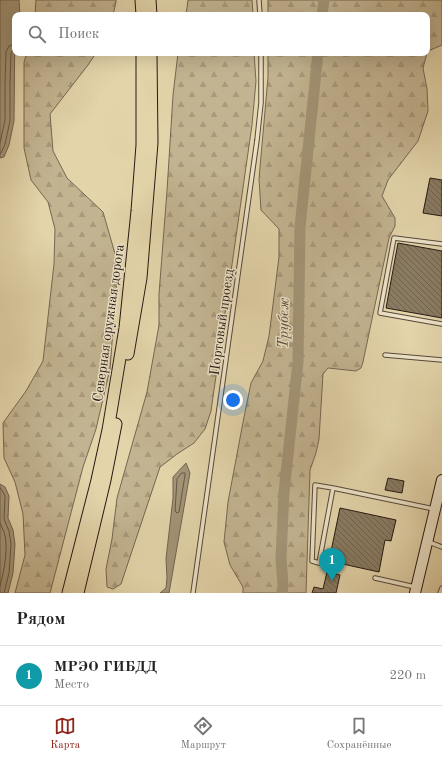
<!DOCTYPE html>
<html lang="ru">
<meta charset="utf-8">
<style>
:root{--surface:#fff;--page:#f2f2f2;--text:#222;--muted:#767676;--line:#e0e0e0;--accent:#8f2418}
body{margin:0;font-family:"Old Standard TT",serif;background:var(--page);color:var(--text)}
.you{position:absolute;left:233px;top:400px;width:14px;height:14px;margin:-10px;border:3px solid #fff;border-radius:50%;background:#1a73e8;box-shadow:0 0 0 6px #1a73e833}
.badge{display:grid;place-items:center;width:26px;height:26px;border-radius:50%;background:var(--accent);color:#fff;font-size:13px;font-weight:700}
.pin{position:absolute;translate:-50% -33px;filter:drop-shadow(0 1px 2px #0008)}
.pin::after{content:'';position:absolute;top:21px;width:14px;height:12px;background:inherit;clip-path:polygon(0 0,100% 0,50% 100%)}
.list{margin:0;padding:0;list-style:none}
h2{display:flex;justify-content:space-between;align-items:center;height:52px;margin:0;padding:0 16px;font-size:17px}
h2 small{font-size:13px;font-weight:400;color:var(--muted)}
.list li{display:grid;grid-template-columns:26px 1fr auto;gap:12px;align-items:center;box-sizing:border-box;height:60px;padding:0 16px;border-top:1px solid var(--line)}
.list b{display:block;font-size:15px;white-space:nowrap}
.list p{margin:0;font-size:13px;white-space:nowrap;color:var(--muted)}
.list em{font-size:13px;font-style:normal;color:var(--muted)}
.icon{flex:none;width:22px;height:22px;fill:none;stroke:currentColor;stroke-width:2;stroke-linecap:round;stroke-linejoin:round}
.map{position:relative;flex:none;width:442px;height:593px;overflow:hidden}
.search{position:absolute;background:var(--surface);box-shadow:0 4px 16px #0002;left:12px;right:12px;top:12px;height:44px;display:flex;align-items:center;gap:10px;box-sizing:border-box;padding:0 14px;border-radius:8px;color:var(--muted);font-size:15px}
.sheet{height:112px;background:var(--surface)}
nav{display:flex;justify-content:space-around;align-items:center;box-sizing:border-box;height:56px;border-top:1px solid var(--line);background:var(--surface);font-size:11px;color:var(--muted)}
nav a{display:grid;justify-items:center;gap:2px}
nav .on{color:var(--accent)}
.map>svg:first-child{display:block}
.forest{fill:url(#forest-firs);stroke:#756753}
.water{fill:#a39577;stroke:#716450}
.lines{fill:none;stroke-linecap:round;stroke-linejoin:round}
.shore{stroke:#655846;stroke-width:1}
.river{stroke:#a39577;stroke-width:11}
.building{fill:url(#building-back-hatch);stroke:#271a15}
.lane-casing{stroke:#56483a;stroke-width:5.5}
.secondary-casing{stroke:#271a15;stroke-width:12}
.primary-casing{stroke:#271a15;stroke-width:13}
.lane{stroke:#ede3c8;stroke-width:3.5}
.secondary{stroke:#ede3c8;stroke-width:10}
.primary{stroke:#e3d4aa;stroke-width:11}
.labels{text-anchor:middle;stroke-width:3;stroke-linejoin:round;paint-order:stroke}
.street-label{font-size:14px;fill:#271a15;stroke:#ede3c8}
.water-label{font-size:15px;font-style:italic;fill:#594b3c;stroke:#ede3c8}
</style>
<div class="map">
<svg width="442" height="593" viewBox="0 0 442 593">
<defs>
<pattern id="forest-firs" width="22" height="20" patternUnits="userSpaceOnUse"><rect width="22" height="20" fill="#c3b491"/><path d="M5 1l3.5 6h-7zM16 11l3.5 6h-7z" fill="#a89a7c"/></pattern>
<pattern id="building-back-hatch" width="6" height="6" patternUnits="userSpaceOnUse"><rect width="6" height="6" fill="#897b62"/><path d="M-1 5l2 2M0 0l6 6M5-1l2 2" fill="none" stroke="#706450"/></pattern>
</defs>
<rect width="100%" height="100%" fill="#e3d4aa"/>
<filter id="stains"><feTurbulence type="fractalNoise" baseFrequency=".005" numOctaves="4"/><feColorMatrix values="0 0 0 0 .2 0 0 0 0 .09 0 0 0 0 .02 0 0 0 .5 -.17"/></filter>
<radialGradient id="worn" r=".72"><stop offset=".6" stop-color="#630" stop-opacity="0"/><stop offset="1" stop-color="#630" stop-opacity=".3"/></radialGradient>
<!-- forest -->
<path class="forest" d="M36,0H116V2L113,15H35Z
M188,0H252L253,15H186Z
M268,0H442V45L428,51L427,52V15H268Z
M27,53H96L88,65L50,114L53,151L67,178L103,212L118,264L110,369L96,429L83,467L50,593H15L25,555L23,514L15,482L4,458L3,423L26,391L43,361L54,264L55,229L48,202L31,180L24,148V62Z
M178,53H254L256,81L252,125L211,411L205,429L194,443L177,454L160,467L121,584L113,589L107,587L106,569L112,539L117,498L147,392L159,325V294L167,191L173,95Z
M268,53H427L423,68L427,89L428,111L418,141L388,180L382,196L395,218V226L389,238L363,362L361,368L356,371L328,368L323,374L319,439L316,453L310,470L306,593H243V587L230,565L224,542L228,502L244,417L251,383L263,361L269,336L279,257V229L261,210L259,179L268,77Z"/>
<!-- water -->
<path class="water" d="M0,0H19L20,15H15L14,121L9,145L4,157L0,158Z
M186,463L190,473L169,593H160L166,588L167,578L166,559L173,498V477Z
M0,484L5,487L9,496L8,518L13,530L15,544L13,573L8,593H0Z"/>
<g class="lines">
<!-- shore -->
<path class="shore" d="M0,143L5,120V83L6,52L9,46L15,44
M0,154L1,153L5,144L10,121V83L11,54L12,51L15,49
M182,473H185V475L179,512L177,513L175,511L177,479Z
M0,488L2,490L5,496L4,519L9,531L11,544L9,573L4,593
M0,523C1,526 3,529 4,532C9,546 4,572 0,586"/>
<!-- river -->
<path class="river" d="M322,15L324,0
M282,593L283,585L281,558L284,492L298,362L300,227L318,53"/>
</g>
<!-- building -->
<path class="building" d="M430,178L442,180V216L423,213Z
M398,243L442,251V318L386,308Z
M388,478L404,481L402,493L385,490Z
M340,508L396,520L391,541L385,540L379,572L329,561Z
M327,572L340,575L336,593H312L314,587L323,589Z"/>
<g class="lines">
<defs>
<path id="lane" d="M259,0L260,15
M442,244L394,238L380,313L442,324
M385,355L442,360
M333,488L315,485L312,561L319,563L333,488L434,509
M429,542L442,547
M375,578L415,587
M193,593L257,140L261,103V53
M440,593L442,588"/>
<path id="secondary" d="M415,593L442,480"/>
<path id="primary" d="M141,0L142,15
M150,0L151,15
M128,354L141,278L152,143L151,53
M68,593L97,480L108,430L125,328L137,211L142,145V53
M78,593L105,480L116,424"/>
</defs>
<!-- lane casing -->
<use href="#lane" class="lane-casing"/>
<!-- secondary casing -->
<use href="#secondary" class="secondary-casing"/>
<!-- primary casing -->
<use href="#primary" class="primary-casing"/>
<!-- lane -->
<use href="#lane" class="lane"/>
<!-- secondary -->
<use href="#secondary" class="secondary"/>
<!-- primary -->
<use href="#primary" class="primary"/>
</g>
<g class="labels">
<!-- street labels -->
<g class="street-label">
<text transform="translate(221 322) rotate(-82)" y="5">Портовый проезд</text>
<text transform="translate(108 323) rotate(-82)" y="5">Северная оружная дорога</text>
</g>
<!-- water labels -->
<g class="water-label">
<text transform="translate(283 323) rotate(-89)" y="5">Трубеж</text>
</g>
</g>
<rect width="100%" height="100%" filter="url(#stains)"/>
<rect width="100%" height="100%" fill="url(#worn)"/>
</svg>
<div class="you"></div>
<div class="pin badge" style="left:332px;top:581px;background:#0f9aa8">1</div>
<div class="search"><svg class="icon" aria-label="search" viewBox="0 0 24 24"><circle cx="10" cy="10" r="6"/><path d="M15 15l6 6"/></svg>Поиск</div>
</div>
<section class="sheet">
<h2>Рядом<small></small></h2>
<ul class="list">
<li><span class="badge" style="background:#0f9aa8">1</span><div><b>МРЭО ГИБДД</b><p>Место</p></div><em>220 m</em></li>
</ul>
</section>
<nav>
<a class="on"><svg class="icon" aria-label="map" viewBox="0 0 24 24"><path d="M3 6l6-2 6 2 6-2v14l-6 2-6-2-6 2zM9 4v14M15 6v14"/></svg>Карта</a>
<a><svg class="icon" aria-label="directions" viewBox="0 0 24 24"><path d="M12 3l9 9-9 9-9-9zM9 14v-3h6M13 9l2 2-2 2"/></svg>Маршрут</a>
<a><svg class="icon" aria-label="saved" viewBox="0 0 24 24"><path d="M7 4h10v16l-5-4-5 4z"/></svg>Сохранённые</a>
</nav>
